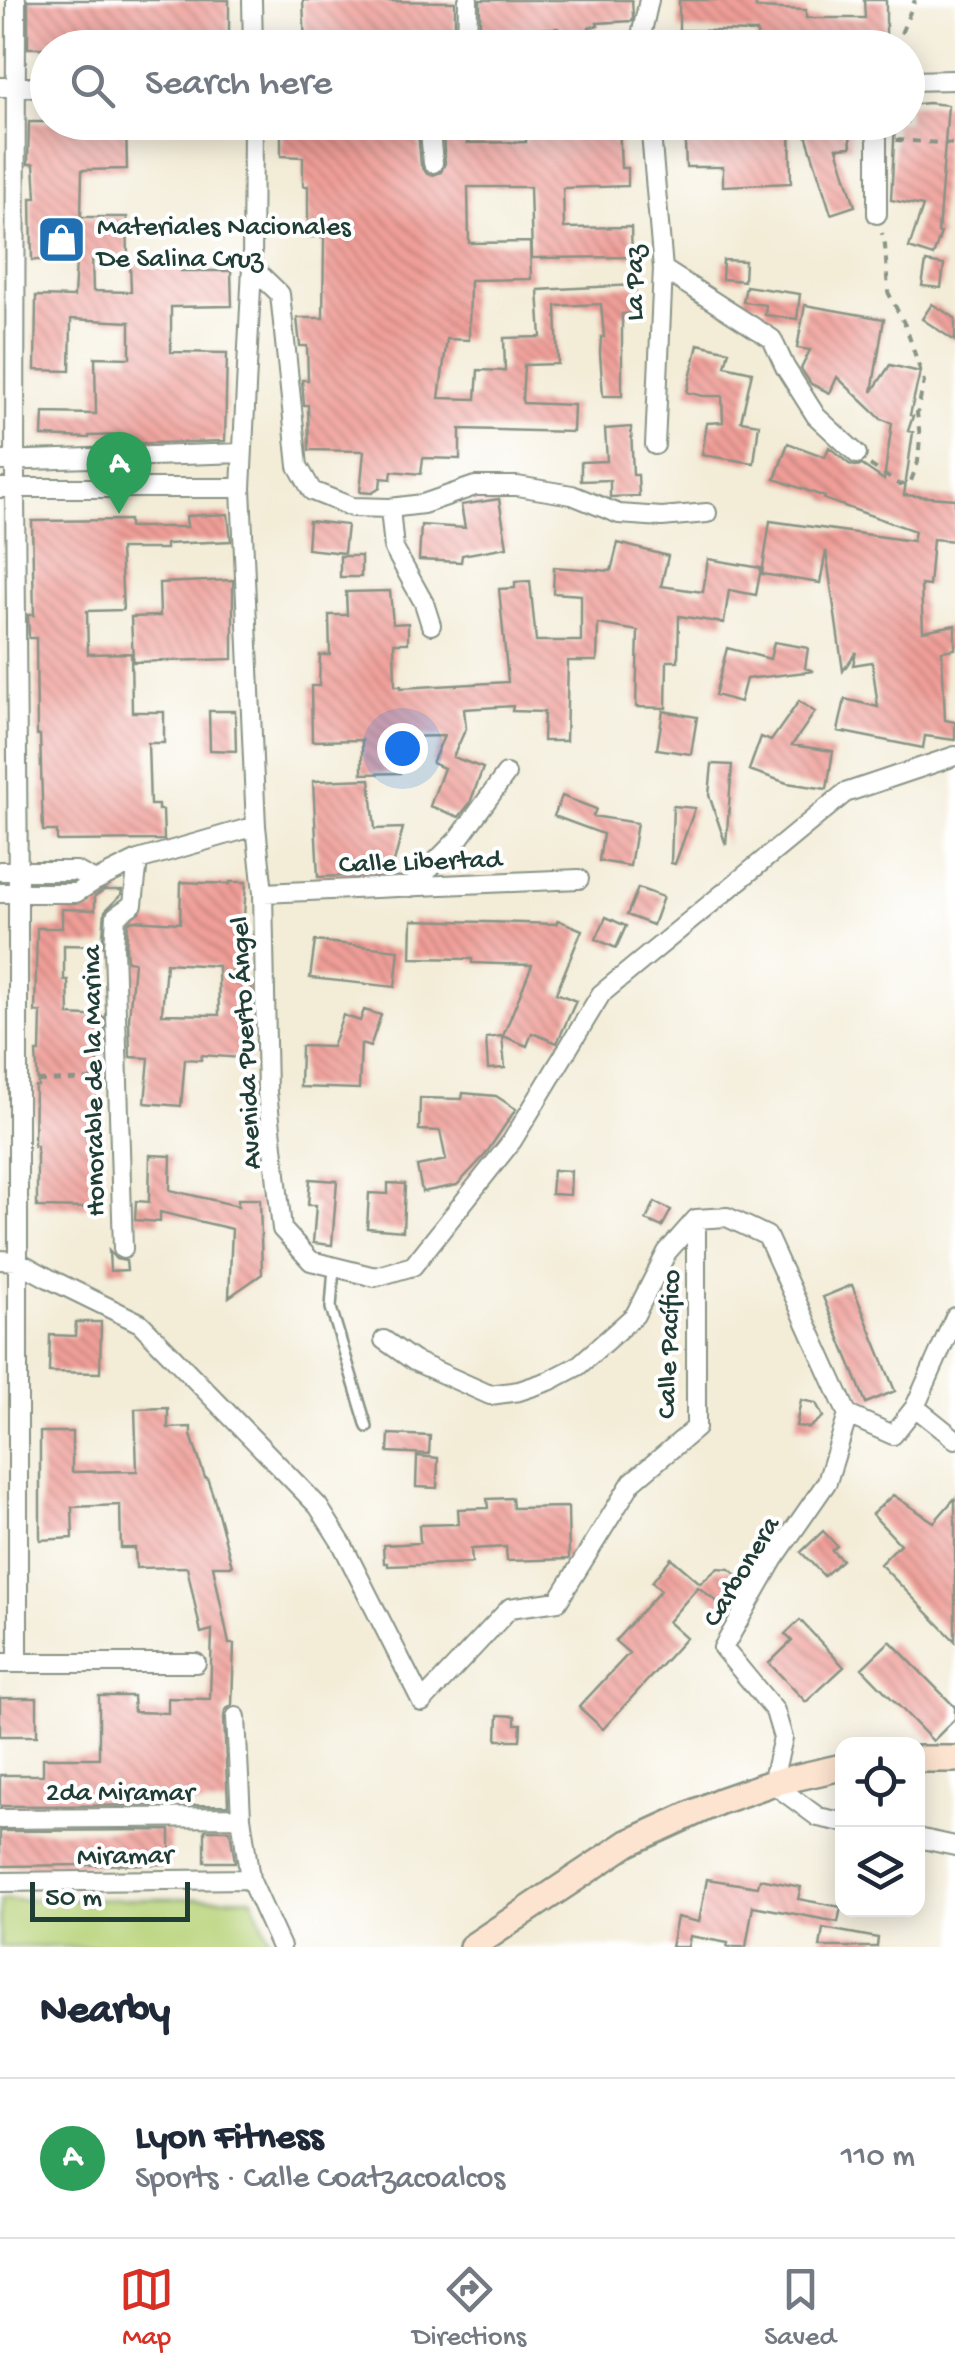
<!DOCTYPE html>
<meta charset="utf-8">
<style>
:root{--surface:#fff;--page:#f6f6f7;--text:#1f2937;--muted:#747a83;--line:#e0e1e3;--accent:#d93025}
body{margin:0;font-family:"Gochi Hand",sans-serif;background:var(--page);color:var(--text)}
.controls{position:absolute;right:30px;bottom:30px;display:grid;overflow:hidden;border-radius:20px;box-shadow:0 5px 25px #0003}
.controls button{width:90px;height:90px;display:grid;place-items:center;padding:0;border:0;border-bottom:2px solid var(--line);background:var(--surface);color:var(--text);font:50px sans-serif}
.scale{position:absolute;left:30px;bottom:25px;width:160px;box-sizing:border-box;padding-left:10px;border:5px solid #1f3d34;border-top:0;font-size:28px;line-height:35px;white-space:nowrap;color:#1f3d34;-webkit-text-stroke:8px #fff;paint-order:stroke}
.you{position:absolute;left:402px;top:748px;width:35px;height:35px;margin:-25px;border:8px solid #fff;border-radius:50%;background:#1a73e8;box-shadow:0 0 0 15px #1a73e833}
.badge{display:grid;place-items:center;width:65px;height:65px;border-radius:50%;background:var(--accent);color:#fff;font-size:32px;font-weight:700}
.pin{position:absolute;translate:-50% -82px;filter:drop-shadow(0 2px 5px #0008)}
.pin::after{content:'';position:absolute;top:52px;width:35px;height:30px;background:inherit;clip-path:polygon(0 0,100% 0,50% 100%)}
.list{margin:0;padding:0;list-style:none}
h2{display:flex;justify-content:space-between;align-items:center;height:130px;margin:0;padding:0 40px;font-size:42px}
h2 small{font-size:32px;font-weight:400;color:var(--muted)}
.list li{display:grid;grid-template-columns:65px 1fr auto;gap:30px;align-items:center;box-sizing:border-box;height:160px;padding:0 40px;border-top:2px solid var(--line)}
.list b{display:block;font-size:38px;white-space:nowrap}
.list p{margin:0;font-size:32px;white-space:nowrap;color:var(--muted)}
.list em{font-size:32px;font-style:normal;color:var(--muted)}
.icon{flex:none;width:55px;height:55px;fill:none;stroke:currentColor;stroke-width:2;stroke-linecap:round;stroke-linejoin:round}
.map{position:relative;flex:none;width:955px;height:1947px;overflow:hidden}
.search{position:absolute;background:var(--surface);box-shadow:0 5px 25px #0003;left:30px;right:30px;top:30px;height:110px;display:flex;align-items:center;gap:25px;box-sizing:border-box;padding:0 35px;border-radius:55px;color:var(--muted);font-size:38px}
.sheet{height:290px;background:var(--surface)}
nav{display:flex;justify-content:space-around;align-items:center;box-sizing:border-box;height:140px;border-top:2px solid var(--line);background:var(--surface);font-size:28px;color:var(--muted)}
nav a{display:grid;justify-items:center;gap:5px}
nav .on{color:var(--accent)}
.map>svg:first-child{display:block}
.green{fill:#b8d379;stroke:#6c8856;stroke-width:2.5}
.building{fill:url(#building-back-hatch);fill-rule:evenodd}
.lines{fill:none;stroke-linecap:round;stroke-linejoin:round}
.lane-casing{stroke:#899486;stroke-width:14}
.street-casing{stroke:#899486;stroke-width:22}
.secondary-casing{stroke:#899486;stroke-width:30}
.path{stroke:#899486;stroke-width:4;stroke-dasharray:8 8;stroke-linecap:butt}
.lane{stroke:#fff;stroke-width:9}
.street{stroke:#fff;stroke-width:18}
.secondary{stroke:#fde4d0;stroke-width:25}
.labels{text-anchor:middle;stroke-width:8;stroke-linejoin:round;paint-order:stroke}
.poi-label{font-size:28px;fill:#1f3d34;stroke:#fff;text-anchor:start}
.street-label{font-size:28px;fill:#1f3d34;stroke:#fff}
</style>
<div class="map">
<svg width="955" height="1947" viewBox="0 0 955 1947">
<defs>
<pattern id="building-back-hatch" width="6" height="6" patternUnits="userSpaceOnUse" patternTransform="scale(2.5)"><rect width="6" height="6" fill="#f09e98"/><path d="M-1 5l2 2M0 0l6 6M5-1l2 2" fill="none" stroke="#c2827d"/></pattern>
</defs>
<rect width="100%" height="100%" fill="#fff"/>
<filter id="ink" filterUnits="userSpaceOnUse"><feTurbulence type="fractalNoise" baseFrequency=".01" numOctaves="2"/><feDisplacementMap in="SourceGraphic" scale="20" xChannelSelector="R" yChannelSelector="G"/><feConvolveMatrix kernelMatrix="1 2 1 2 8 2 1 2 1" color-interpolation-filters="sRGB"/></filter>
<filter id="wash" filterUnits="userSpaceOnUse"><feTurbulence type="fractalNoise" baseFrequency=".0048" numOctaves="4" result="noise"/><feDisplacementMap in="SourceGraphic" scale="40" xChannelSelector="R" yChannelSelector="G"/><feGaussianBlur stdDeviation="2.25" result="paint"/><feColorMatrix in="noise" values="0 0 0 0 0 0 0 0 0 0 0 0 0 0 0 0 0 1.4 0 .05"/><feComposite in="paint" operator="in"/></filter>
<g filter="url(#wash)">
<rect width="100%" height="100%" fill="#f3ecd7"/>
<!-- green -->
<path class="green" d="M252,1898L273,1947H0V1900Z"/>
<g id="blocks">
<!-- building -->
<path class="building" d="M28,0H229V40H198V46L172,48H28Z
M303,0L455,2V37H438L439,48L305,47Z
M480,0H632L633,16L632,21L597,23L598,26L589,27V48H558V28L480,31Z
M679,0H756V8L806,10V18H865L864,0H886V48H757V32L679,30Z
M928,103L948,105L938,233H941L933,256L909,248L923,206L891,200L895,122H908V105Z
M29,122H126L127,169L82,170L81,217H127L128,257L92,256L93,291L131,292L130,262L181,265V271H231L232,306L171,307V352L227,353L225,441L124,444V435L89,436V438L42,436L43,413L96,414L95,357L130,358V322L71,319L70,371L35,370L36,296L74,297L76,260H32L31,198H36L34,164H28Z
M353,122H417L421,165L427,174L433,175L441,172L445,163L442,122H467V143L526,142V130H554V122H619L621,168H628V186L563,188L564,228L631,227L632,257L532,258L530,187H468L469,243L530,242L531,279L470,280L469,340L447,339L439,398L476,399L478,370L505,371L504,338L541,337L538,290L635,285L638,312L622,314V396H603L600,353L601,337H604L601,304L556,306L558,364L524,365L522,400L523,403L574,405L573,432L460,429V459L423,458L421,474L392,471L391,479L381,478L380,488L372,493L360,492L364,451L309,450L308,405H304L302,380H308L307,346H300L297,318H323L324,237H308V186H303V157L281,156V129L353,130Z
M684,122H790L791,183L723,186V167H686Z
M802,122H849L851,147L837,148L855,206L831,214Z
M723,260L745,261L744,281L722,279Z
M926,262L944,265L941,288L922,286Z
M746,286L800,294L797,319L765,315L766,305L743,302Z
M932,304L955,318V341L922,319Z
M805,305L884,319L872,392L890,365L920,372L910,415L913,416L908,431L913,432L904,495L955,499V541L933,539L929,586L921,585L923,631L955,625V649L942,651L945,720L955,722V740L925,736L923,748L838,731L845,699L878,707L872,662L853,665L856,652L843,671L826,551L820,583L762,574L770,521L913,541L915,531L824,499L825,497L775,479L788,443L825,457L829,447L849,464L855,466L862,465L884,480L892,423L881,419L837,377L830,393L811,384L801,369L810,350L797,348Z
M698,344L729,351L725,366L752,372L741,421L759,424L754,463L702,455L707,423L723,422L722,396H703L687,392Z
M631,427L633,475H638L639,496L610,497V480L581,481V462L607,461L605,429Z
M499,499L507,547L462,555L461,562L419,560L421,525L465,528L461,505Z
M228,514L231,541L166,544V549H120L123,610L87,611L88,654L131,653L132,712H164V743H148L150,805H158V810H163L164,840L57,841V831H43L40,735H37L36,638H29L28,615H34L32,521L129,520V527H187L186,516Z
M309,521L347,525L344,553L307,549Z
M618,543L668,556L661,586L703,592L708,559L761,568L756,595L729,590L724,623L679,616L678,661H667L666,708L636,707L638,631L598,624L597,661H568L566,741H543L544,712L512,711L513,706L464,709L466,728L453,757L483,768L470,803L459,817L430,806L444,768L432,763L444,736L399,737L400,773L362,774V740L312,741L311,686H319L320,655H330L329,615H347L346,592L390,591L393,624L408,623V643H394L395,686H401V688L508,682L499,589L515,588V582L530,581L536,641H581V595L553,593L554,567L611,571Z
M340,556H361V577H340Z
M233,580V659L133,662L131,617L160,616L159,583Z
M774,642L808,648L805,668L814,671L746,679L740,702L715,695L727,648L770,659Z
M799,701L815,712L792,745L833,751L827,789L787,783L749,770L761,737L771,741Z
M209,711H235L236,751L210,750Z
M663,711L697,717L691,754L657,749Z
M712,764L732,765L726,845L709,795Z
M370,779L375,829L403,828L391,874L318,877L313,781Z
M562,796L596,809L593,816L637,823L630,866L599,861L603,834L554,816Z
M673,806L695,808L675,864L671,863Z
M181,882L230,884V882H246L241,970H233L232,975L251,982L252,998L245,999L241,1058L202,1055L201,1060L185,1059L181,1106L145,1103L149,1058L130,1057L129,1018L134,962L127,961L126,947L128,923L132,920L180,923ZM166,963L218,966L219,1015L162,1014Z
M638,888L663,897L653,925L627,915Z
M104,890H122L121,895L105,911L102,946L64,945V980H68L69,1015L104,1017L105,1056H98L95,1148H92L93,1208L37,1207V1146H34L35,1086H38L36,1052H40L41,1012H35L37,928H62V909L95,910V896Z
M606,917L626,926L616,948L596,939Z
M412,920L556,924L558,920L582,930L556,993L576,1001L557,1043L532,1033L527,1046L503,1036L532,965L472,963V959L411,958Z
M315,941L399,950L395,987L310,978Z
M364,1010L381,1015L370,1047L361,1044L359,1089L300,1087L301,1046L332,1047L343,1015L360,1021Z
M502,1036L505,1068L488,1069L486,1038Z
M463,1093L496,1096L516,1109L485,1155L457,1185L422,1192L417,1166L446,1160L440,1131L419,1130L420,1098L462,1099Z
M150,1155L171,1156L170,1190L238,1206V1199H260L262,1274L229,1297L232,1229L160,1212V1222L135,1220L136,1201L149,1202Z
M553,1170L571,1171L570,1195L551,1194Z
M310,1179L337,1181L332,1245L313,1243L316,1205H308Z
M388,1183L405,1184L403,1231L367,1228L369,1193L388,1194Z
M655,1202L671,1210L662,1227L646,1220Z
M109,1251L116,1259L126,1261L127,1270L110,1271Z
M852,1285L895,1391L866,1403L823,1297Z
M76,1322H101L100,1373L49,1372L50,1335L75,1336Z
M801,1400L816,1403L823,1417L809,1428L796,1426Z
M168,1408V1428L191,1427V1435L205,1478H207L214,1498L232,1566H213L229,1644H234L232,1705L225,1710L224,1718L228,1805L0,1806V1775H43V1758H99V1696H133L134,1712L168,1713V1698L210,1699L212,1630L201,1633L187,1567L136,1568L135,1548H121L120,1505L72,1507L73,1538L40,1540V1432H72V1472L137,1471L135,1409Z
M389,1434L430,1436L429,1454L388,1452Z
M417,1456L438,1458L437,1488L416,1487Z
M893,1495L934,1522L955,1498V1641L880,1564L900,1544L872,1514Z
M512,1498L513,1508L568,1507L569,1559L507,1561L506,1547L471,1549L472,1563L388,1566V1563H384L383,1545L420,1543L419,1525L459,1524L458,1509L488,1508L487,1499Z
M823,1531L837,1546L832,1550L842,1560L824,1576L801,1552Z
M671,1558L700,1583L718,1568L730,1569L739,1577L741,1582L739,1594L731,1602L719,1603L698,1587L668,1622L686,1638L603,1729L579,1707L629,1653L615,1641L661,1590L652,1582Z
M800,1620L844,1667L806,1702L769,1663L792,1641L785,1634Z
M890,1641L955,1707V1719L933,1741L862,1668Z
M0,1698H37V1736H0Z
M498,1715L515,1716V1724H521L520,1740H497Z
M170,1830V1864L0,1866V1831Z
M205,1830H230L235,1862H205Z
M707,1879L758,1887L760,1879L801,1887L798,1899L841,1907L838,1922L753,1906L746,1947H727L728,1943L690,1936L688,1947H671L677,1917L699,1922Z
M823,1928L878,1938L877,1947H820Z"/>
</g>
</g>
<g filter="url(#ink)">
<use href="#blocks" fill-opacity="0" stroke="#899486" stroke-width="2.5"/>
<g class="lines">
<defs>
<path id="lane" d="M334,1267L331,1308L367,1427"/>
<path id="street" d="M16,0L15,488L18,893V1663
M252,0L253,48
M467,48L468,0
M630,48L641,36L649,0
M908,81L955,80
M0,87H48
M253,122L252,267L241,488L256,826L263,893L267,1092L282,1229L311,1261L375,1277L413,1266L512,1141L601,994L845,793L955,756
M429,122L433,163
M650,122L663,269L655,445
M871,122L877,139V214
M252,267L280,294L298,466L312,491L352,507L390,508L423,504L475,486H517L572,495L619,514L662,517L707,513
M663,269L772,339L785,367L816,416L857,454
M0,461L242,453
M0,488H241
M390,508L394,549L424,603L431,625
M0,871H76L95,881
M411,887L460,837L506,774
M0,893H76L95,881L138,860L256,826
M263,893L579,879
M123,1249L114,947L116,916L133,904L138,860
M0,1260L17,1261L48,1278L140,1323L318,1506L342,1544L422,1702L510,1608L558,1601L632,1482L696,1428V1219L727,1217L767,1236L848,1415L893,1435L915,1407L955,1317
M384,1340L414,1361L490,1395L519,1391L549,1381L578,1366L635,1315L667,1252L696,1219
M915,1407L955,1439
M0,1663H196
M236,1717L241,1817L250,1879L281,1947
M0,1819L241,1817
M842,1822L818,1817L772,1783L783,1738L775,1711L723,1648L773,1560L827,1482L848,1415
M918,1838L955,1846
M0,1882L250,1879"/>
<path id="secondary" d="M918,1759H955
M472,1947L628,1843L720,1801L772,1783L842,1767"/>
</defs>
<!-- lane casing -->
<use href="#lane" class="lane-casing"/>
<!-- street casing -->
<use href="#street" class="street-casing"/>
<!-- secondary casing -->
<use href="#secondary" class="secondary-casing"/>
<!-- path -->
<path class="path" d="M895,48L915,0
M896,140L955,144
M870,465L900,485L911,481L918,462L920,437L917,413L924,382L906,327L888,292L885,245L882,233
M37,1081L98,1079"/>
<!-- lane -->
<use href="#lane" class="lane"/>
<!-- street -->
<use href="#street" class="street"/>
<!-- secondary -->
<use href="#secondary" class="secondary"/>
</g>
</g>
<!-- icons -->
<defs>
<symbol id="shop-square" viewBox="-11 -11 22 22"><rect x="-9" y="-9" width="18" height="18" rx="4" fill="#1f6fb2" stroke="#fff"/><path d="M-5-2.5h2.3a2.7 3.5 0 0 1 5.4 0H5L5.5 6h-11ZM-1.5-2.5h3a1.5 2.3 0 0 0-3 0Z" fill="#fff"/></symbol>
</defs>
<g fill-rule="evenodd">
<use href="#shop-square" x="34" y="212" width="55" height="55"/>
</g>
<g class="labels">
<!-- poi labels -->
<g class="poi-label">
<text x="97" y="234">Materiales Nacionales<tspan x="97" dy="32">De Salina Cruz</tspan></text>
</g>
<!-- street labels -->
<g class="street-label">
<text transform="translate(632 283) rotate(-90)" y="10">La Paz</text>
<text transform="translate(420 859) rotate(-2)" y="10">Calle Libertad</text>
<text transform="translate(243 1043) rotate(-93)" y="10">Avenida Puerto Ángel</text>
<text transform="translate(91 1081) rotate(-91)" y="10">Honorable de la Marina</text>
<text transform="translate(666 1344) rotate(-88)" y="10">Calle Pacífico</text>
<text transform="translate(739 1570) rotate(-59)" y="10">Carbonera</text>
<text x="120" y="1800">2da Miramar</text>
<text transform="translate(125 1853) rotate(-1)" y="10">Miramar</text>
</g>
</g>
</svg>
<div class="controls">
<button><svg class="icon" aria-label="locate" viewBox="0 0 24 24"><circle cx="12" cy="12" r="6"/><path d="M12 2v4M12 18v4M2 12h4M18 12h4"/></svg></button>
<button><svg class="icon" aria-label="layers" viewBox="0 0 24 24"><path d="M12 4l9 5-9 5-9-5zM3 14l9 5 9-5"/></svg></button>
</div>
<div class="scale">50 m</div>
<div class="you"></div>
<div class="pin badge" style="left:119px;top:514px;background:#2e9e5b">A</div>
<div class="search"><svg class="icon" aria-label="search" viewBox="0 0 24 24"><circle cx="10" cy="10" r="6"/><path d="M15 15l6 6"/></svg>Search here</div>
</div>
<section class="sheet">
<h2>Nearby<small></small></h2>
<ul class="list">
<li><span class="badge" style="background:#2e9e5b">A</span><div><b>Lyon Fitness</b><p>Sports · Calle Coatzacoalcos</p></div><em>110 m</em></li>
</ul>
</section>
<nav>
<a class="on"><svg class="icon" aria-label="map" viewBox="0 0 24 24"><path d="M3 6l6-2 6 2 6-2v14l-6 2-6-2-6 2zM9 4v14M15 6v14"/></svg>Map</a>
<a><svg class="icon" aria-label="directions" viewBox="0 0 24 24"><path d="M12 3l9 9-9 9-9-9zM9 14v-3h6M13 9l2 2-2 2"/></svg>Directions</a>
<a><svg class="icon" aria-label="saved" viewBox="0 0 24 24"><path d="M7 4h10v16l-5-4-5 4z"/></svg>Saved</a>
</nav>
